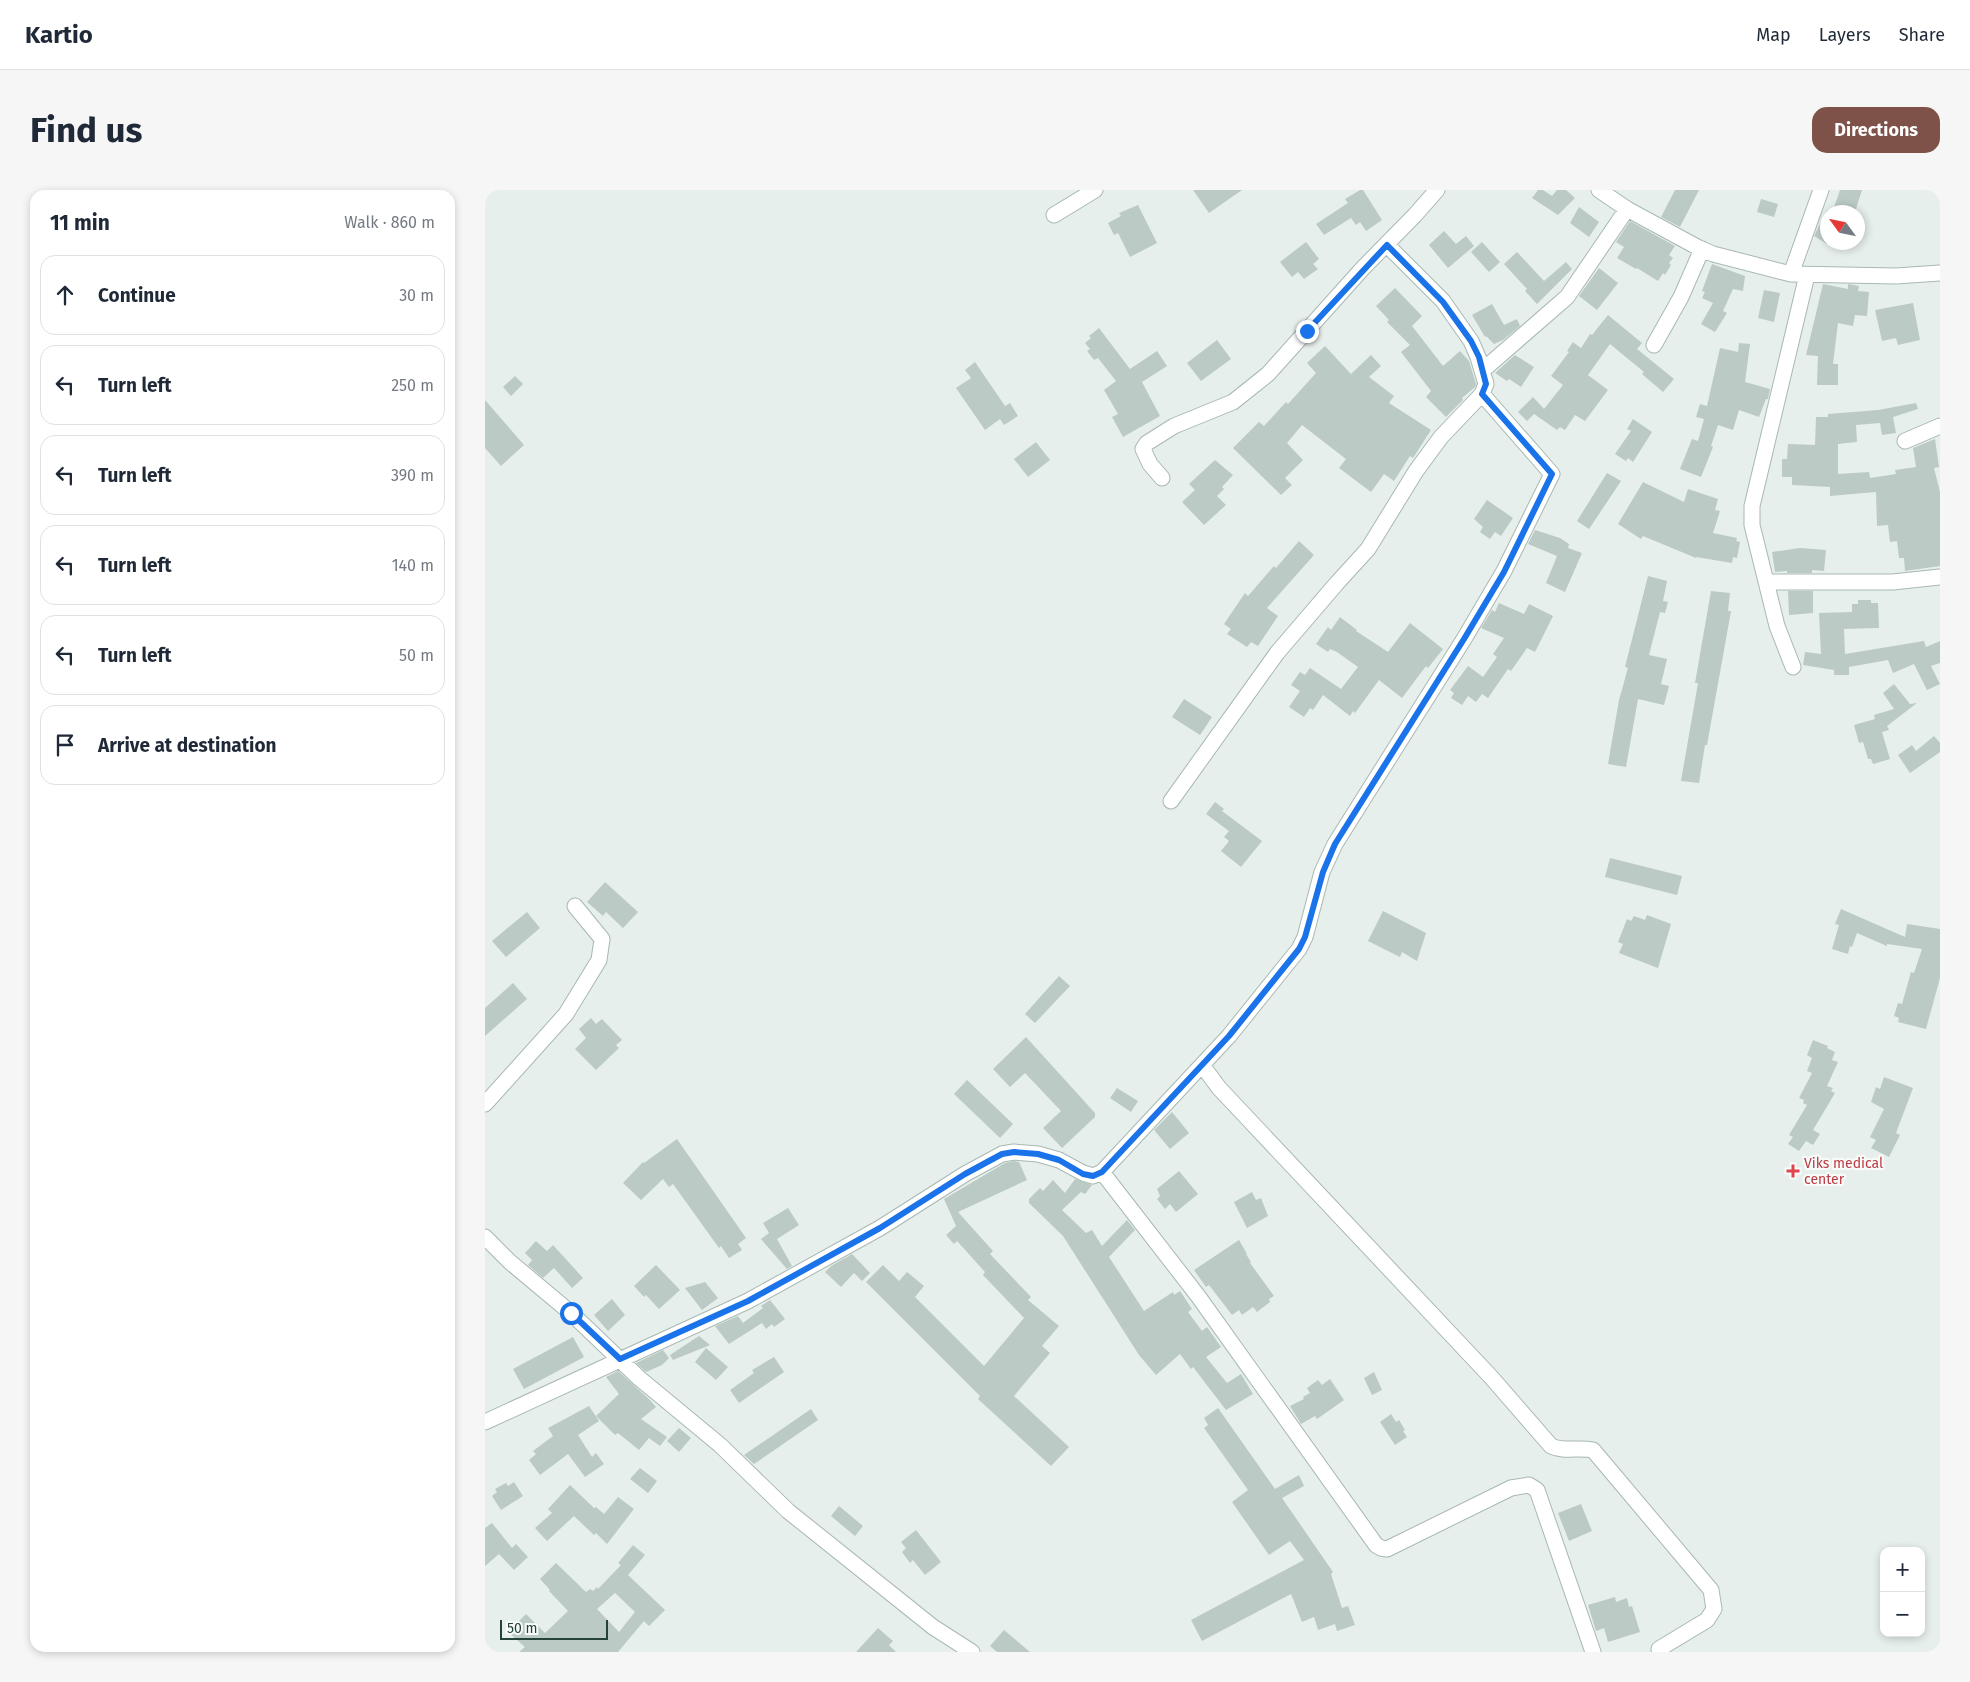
<!DOCTYPE html>
<meta charset="utf-8">
<style>
:root{--surface:#fff;--page:#f6f6f7;--text:#1f2937;--muted:#747a83;--line:#e0e1e3;--accent:#7f5249}
body{margin:0;font-family:"Fira Sans",sans-serif;background:var(--page);color:var(--text)}
.controls{position:absolute;right:15px;bottom:15px;display:grid;overflow:hidden;border-radius:10px;box-shadow:0 2px 8px #0003}
.controls button{width:45px;height:45px;display:grid;place-items:center;padding:0;border:0;border-bottom:1px solid var(--line);background:var(--surface);color:var(--text);font:25px sans-serif}
.compass{position:absolute;left:1335px;top:15px;width:45px;height:45px;border-radius:50%;background:var(--surface);box-shadow:0 2px 8px #0003;rotate:303deg}
.scale{position:absolute;left:15px;bottom:12px;width:108px;box-sizing:border-box;padding-left:5px;border:2px solid #24423a;border-top:0;font-size:14px;line-height:18px;white-space:nowrap;color:#24423a;-webkit-text-stroke:4px #f7fbf9;paint-order:stroke}
.stop{position:absolute;width:15px;height:15px;margin:-11px;border:4px solid #1a73e8;border-radius:50%;background:#fff}
.stop.end{background:#1a73e8;border-color:#fff;box-shadow:0 1px 5px #0008}
.list{margin:0;padding:0;list-style:none}
h2{display:flex;justify-content:space-between;align-items:center;height:65px;margin:0;padding:0 20px;font-size:21px}
h2 small{font-size:16px;font-weight:400;color:var(--muted)}
.list li{display:grid;grid-template-columns:32px 1fr auto;gap:15px;align-items:center;box-sizing:border-box;height:80px;margin:0 10px 10px;padding:0 10px;border:1px solid var(--line);border-radius:15px}
.list b{display:block;font-size:19px;white-space:nowrap}
.list em{font-size:16px;font-style:normal;color:var(--muted)}
.icon{flex:none;width:28px;height:28px;fill:none;stroke:currentColor;stroke-width:2;stroke-linecap:round;stroke-linejoin:round}
.map{position:relative;flex:none;width:1455px;height:1462px;overflow:hidden;border-radius:15px}
header{display:flex;align-items:center;gap:30px;box-sizing:border-box;height:70px;padding:0 25px;background:var(--surface);border-bottom:1px solid var(--line)}
header strong{font-size:24px}
nav{display:flex;gap:28px;margin-inline-start:auto;font-size:18px}
.intro{display:flex;align-items:center;justify-content:space-between;box-sizing:border-box;height:120px;padding:0 30px}
h1{margin:0;font-size:35px}
.button{padding:12px 22px;border-radius:15px;background:var(--accent);color:#fff;font-size:18px;font-weight:700}
main{display:flex;gap:30px;padding:0 30px}
aside{flex:1;background:var(--surface);border-radius:15px;box-shadow:0 2px 8px #0003}
.map>svg:first-child{display:block}
.building{fill:#bbcac4;fill-rule:evenodd}
.lines{fill:none;stroke-linecap:round;stroke-linejoin:round}
.minor-casing{stroke:#a8b8b2;stroke-width:17}
.minor{stroke:#fff;stroke-width:15}
.route{stroke:#1a73e8;stroke-width:6}
.health-dot{fill:#e0444e;stroke:#f7fbf9;stroke-width:2}
.labels{text-anchor:middle;stroke-width:4.5;stroke-linejoin:round;paint-order:stroke}
.health-label{font-size:14px;fill:#be3a42;stroke:#f7fbf9;text-anchor:start}
</style>
<header>
<strong>Kartio</strong>
<nav><a>Map</a><a>Layers</a><a>Share</a></nav>
</header>
<div class="intro"><h1>Find us</h1><a class="button">Directions</a></div>
<main>
<aside>
<h2>11 min<small>Walk · 860 m</small></h2>
<ul class="list">
<li><svg class="icon" aria-label="ahead" viewBox="0 0 24 24"><path d="M12 20V5M6 11l6-6 6 6"/></svg><div><b>Continue</b></div><em>30 m</em></li>
<li><svg class="icon" aria-label="left" viewBox="0 0 24 24"><path d="M17 20v-9H6M10 6l-5 5 5 5"/></svg><div><b>Turn left</b></div><em>250 m</em></li>
<li><svg class="icon" aria-label="left" viewBox="0 0 24 24"><path d="M17 20v-9H6M10 6l-5 5 5 5"/></svg><div><b>Turn left</b></div><em>390 m</em></li>
<li><svg class="icon" aria-label="left" viewBox="0 0 24 24"><path d="M17 20v-9H6M10 6l-5 5 5 5"/></svg><div><b>Turn left</b></div><em>140 m</em></li>
<li><svg class="icon" aria-label="left" viewBox="0 0 24 24"><path d="M17 20v-9H6M10 6l-5 5 5 5"/></svg><div><b>Turn left</b></div><em>50 m</em></li>
<li><svg class="icon" aria-label="arrive" viewBox="0 0 24 24"><path d="M6 21V4h12l-3 4 3 4H6"/></svg><div><b>Arrive at destination</b></div></li>
</ul>
</aside>
<div class="map">
<svg width="1455" height="1462" viewBox="0 0 1455 1462">
<rect width="100%" height="100%" fill="#e6efeb"/>
<!-- building -->
<path class="building" d="M708,0H757L724,23Z
M875,0H878L897,30L881,41L875,32L871,35L866,28L839,45L831,34L863,13L860,9Z
M1053,0H1058L1067,6L1072,0H1081L1090,8L1073,25L1047,8Z
M1190,0H1214L1195,37L1176,27Z
M1355,0H1377L1370,22H1355L1348,20Z
M1276,9L1293,14L1289,27L1272,22Z
M653,15L672,53L645,67L633,43L629,45L623,33L636,26L634,23Z
M1094,17L1114,32L1104,47L1085,33Z
M1342,20V54L1329,46Z
M1145,31L1190,56L1184,65L1188,68L1184,73L1186,75L1180,85L1178,83L1173,91L1152,78L1151,79L1132,68L1139,57L1131,52Z
M959,41L971,54L981,46L989,56L963,78L944,55Z
M821,52L834,69L828,74L833,79L819,89L813,82L807,87L795,72Z
M997,52L1015,72L1004,82L986,62Z
M1032,62L1059,91L1081,72L1087,79L1052,114L1040,101L1042,99L1019,74Z
M1227,74L1260,86L1258,101L1248,99L1238,121L1242,123L1230,142L1216,134L1228,113L1217,108L1220,102L1217,101Z
M1114,78L1133,93L1112,120L1094,106Z
M1338,94L1363,99V94L1374,96L1373,101L1384,102L1382,126L1370,125L1368,136L1353,133L1348,174H1353V195H1332L1333,166L1321,165Z
M910,98L937,126L927,136L958,176L975,161L984,171L991,194L990,197L977,208L978,210L961,227L941,207L946,201L916,162L925,155L902,132L904,130L891,116Z
M1279,100L1295,103L1289,132L1273,128Z
M1428,113L1435,150L1413,155L1411,148L1397,151L1390,120Z
M1007,114L1019,135L1032,129L1035,136L1018,150L1009,154L1001,146L1000,147L987,125Z
M1123,125L1157,153L1152,159L1189,189L1178,202L1157,184L1159,182L1125,154L1103,185L1123,200L1100,231L1090,225L1080,240L1075,237L1072,240L1049,224L1042,231L1033,222L1048,207L1059,219L1078,195L1066,186L1084,162L1082,161L1088,152L1096,158L1105,144L1107,145Z
M614,138L645,179L672,161L682,176L657,192L675,226L638,247L627,227L633,224L619,200L631,191L613,168L609,170L602,161L605,159L600,153L606,148L604,146Z
M732,150L746,169L716,191L702,173Z
M1254,153L1265,154L1260,192L1285,199L1283,209H1281L1274,227L1254,220L1248,240L1233,235L1226,256L1228,257L1216,287L1195,279L1207,249L1213,251L1219,229L1211,227L1215,214L1222,216L1235,158L1253,162Z
M840,156L866,184L886,165L896,176L884,187L909,206L904,213L946,240L928,268L925,266L909,291L899,284L886,302L854,278L861,269L817,235L802,253L818,270L800,288L807,295L796,305L748,258L774,232L779,236L801,212L803,214L831,183L822,173Z
M1030,165L1049,177L1036,197L1024,189L1022,191L1010,183Z
M490,172L520,216L525,213L533,226L519,235L515,229L500,240L471,198L486,188L480,180Z
M30,186L38,194L26,206L18,197Z
M0,210L39,255L16,276L0,258Z
M1431,213L1433,219L1408,227L1411,243L1397,245L1395,233L1371,235L1372,252L1353,254V284L1384,282L1385,288L1411,284L1410,280L1431,277L1428,258L1450,249L1454,277L1449,278L1455,302V376L1420,381L1419,368H1414L1412,351L1405,352L1403,335L1392,336L1391,302L1345,306V297L1307,295V287H1297V269H1302L1303,254L1330,255L1331,227H1343V224L1393,220Z
M1148,229L1167,242L1148,272L1143,268L1141,271L1130,264L1146,241L1142,239Z
M551,252L565,270L543,287L529,269Z
M730,270L748,285L737,297L739,299L732,306L741,315L719,335L697,312L710,300L704,294Z
M1122,283L1136,291L1104,339L1092,331Z
M1158,292L1199,312L1203,299L1233,309L1230,320L1235,321L1228,343L1252,348L1251,351L1255,352L1252,368L1248,367L1247,373L1211,367V368L1158,346L1156,349L1133,334Z
M1002,310L1028,328L1016,346L1010,342L1005,349L995,342L998,337L989,329Z
M1050,340L1075,348L1084,354L1083,358L1097,363L1080,402L1061,393L1072,366L1043,354Z
M814,351L829,365L782,418L793,426L773,456L766,452L762,457L742,444L746,439L739,434L760,403L763,406L789,376L791,378Z
M1315,358L1341,360L1339,381L1327,380V383H1302V381L1290,382L1287,362Z
M1163,386L1182,391L1178,411L1183,412L1180,423L1175,422L1164,465L1182,469L1176,494L1184,496L1179,515L1153,509L1141,577L1123,574L1134,510L1143,478L1140,477Z
M1226,401L1245,403L1243,421H1246L1222,555H1220L1214,593L1196,591L1213,493H1210Z
M1303,401H1328V423L1304,425Z
M1373,410H1386V413H1393L1394,438L1359,439L1360,464L1439,451L1441,457L1455,451V473L1446,476L1455,494L1442,500L1429,474L1408,483L1403,470L1364,477V485H1349V480L1318,475L1320,462L1336,464L1334,423L1367,422V414H1373Z
M1014,413L1039,424L1044,414L1068,426L1050,462L1042,458L1026,481L1023,479L1003,508L997,504L991,512L983,506L977,515L966,508L969,503L965,500L983,476L998,487L1012,467L1008,464L1019,448L996,438L1007,420L1010,422Z
M855,427L872,440L871,441L903,462L925,433L958,459L943,478L941,476L917,508L894,490L870,523L868,521L865,526L838,505L828,520L825,518L819,527L804,517L815,501L806,495L815,482L820,485L825,478L856,499L873,477L852,462L845,459L843,462L831,454L843,437L846,440Z
M1409,494L1425,514L1432,513L1402,536L1404,540L1397,542L1405,569L1388,574L1386,569H1383L1378,552L1374,553L1369,535L1390,529L1389,525L1409,519L1398,503Z
M699,509L727,527L715,545L687,527Z
M1449,546L1455,553V562L1425,583L1413,565L1427,555L1431,561Z
M730,612L739,619L737,621L777,651L756,677L736,661L744,651L739,647L744,641L721,624Z
M1125,668L1197,686L1192,705L1120,687Z
M120,692L153,722L138,738L121,722L118,726L102,712Z
M1356,719L1420,747L1422,734L1455,739V788L1441,839L1413,832L1414,828L1409,826L1413,813L1417,814L1426,782L1429,783L1437,759L1402,754V756L1372,743L1367,757L1365,756L1363,764L1347,759L1354,735L1350,734Z
M898,721L941,743L932,771L917,762L915,767L883,751Z
M42,722L55,738L21,767L7,751Z
M1162,725L1186,734L1173,778L1134,763L1138,754L1133,752L1142,729L1146,731L1149,726L1160,730Z
M574,786L585,796L550,833L540,824Z
M28,793L42,809L0,846V818Z
M106,828L111,834L117,829L137,850L131,855L134,858L111,880L90,859L101,848L94,839Z
M541,847L610,923V927L577,958L558,938L576,921L540,883L525,897L508,879Z
M1328,850L1343,856L1342,858L1350,862L1347,870L1353,872L1342,896L1348,898L1346,901L1350,903L1328,940L1335,944L1328,955L1321,951L1314,961L1303,954L1308,947L1304,945L1322,915L1318,913L1319,910L1314,908L1327,883L1322,881L1327,868L1322,865Z
M1399,887L1428,898L1411,943L1415,945L1404,967L1386,958L1391,950L1385,947L1399,919L1386,912L1391,897L1395,899Z
M482,890L528,934L515,948L469,904Z
M632,898L653,911L646,922L625,908Z
M687,922L704,943L685,959L669,940Z
M192,949L261,1048L253,1054L257,1060L244,1068L236,1056L234,1058L188,994L184,997L178,989L156,1010L138,993L158,972L159,973Z
M529,971L534,972L542,990L473,1022L508,1061L505,1064L546,1107L543,1110L574,1136L557,1156L565,1163L529,1206L584,1257L566,1276L493,1209L495,1206L381,1092L398,1075L414,1091L422,1082L439,1096L430,1107L499,1176L539,1128L498,1085L500,1082L472,1051L469,1054L461,1045L471,1036L459,1009L520,973Z
M694,981L713,1004L691,1022L685,1014L680,1019L672,1009L675,1006L672,999Z
M590,989L607,995L600,1004L596,1002L577,1020L601,1043L607,1040L617,1056L642,1030L650,1040L624,1067L659,1121L688,1102L689,1105L695,1101L707,1119L703,1122L717,1141L722,1137L736,1157L721,1167L742,1193L756,1184L768,1204L741,1220L708,1177L706,1179L695,1164L671,1185L654,1165L578,1046L544,1013V1009L555,998L558,1001L568,990L580,1003Z
M767,1002L771,1010L776,1008L783,1026L762,1038L749,1012Z
M303,1018L314,1035L292,1049L307,1076L302,1079L276,1049L284,1043L278,1033Z
M754,1050L762,1064H761L766,1072L765,1073L789,1106L784,1109L785,1112L772,1122L768,1117L757,1125L754,1120L747,1125L724,1095L721,1097L709,1080Z
M51,1051L62,1061L68,1055L98,1088L87,1098L69,1078L58,1088L43,1075L47,1070L40,1063Z
M367,1064L385,1083L377,1091L369,1083L356,1097L340,1082L346,1076Z
M171,1075L195,1100L174,1119L161,1105L159,1107L149,1096Z
M220,1092L233,1108L217,1120L200,1098Z
M127,1109L140,1125L123,1141L109,1125Z
M285,1110L300,1129L289,1137L287,1134L281,1139L277,1133L244,1154L230,1136L253,1126L258,1133L278,1118L276,1116Z
M214,1146L225,1155L188,1170L185,1165Z
M88,1147L99,1167L39,1199L28,1179Z
M221,1158L243,1177L231,1190L210,1172Z
M178,1160L184,1168L177,1175L161,1182L151,1173Z
M289,1167L299,1182L254,1213L245,1200L269,1183L267,1180Z
M133,1181L164,1209L171,1217L156,1229L182,1247L175,1256L164,1248L154,1260L133,1243L130,1245L111,1226L134,1204L121,1187Z
M889,1182L897,1200L887,1205L879,1188Z
M845,1189L859,1210L832,1229L830,1226L816,1234L805,1216L819,1209L818,1207L825,1203L822,1198L833,1190L837,1195Z
M104,1216L114,1231L93,1245L107,1267L111,1263L119,1274L100,1287L83,1264L55,1285L44,1270L51,1264L48,1261L68,1246L63,1238Z
M733,1218L790,1299L814,1285L819,1296L797,1308L848,1382L846,1384L857,1418L863,1416L870,1435L852,1441L850,1434L833,1440L829,1427L817,1432L806,1404L717,1451L706,1430L819,1370L805,1351L784,1365L747,1312L763,1300L719,1238L723,1235L719,1228Z
M326,1219L333,1230L269,1274L259,1265Z
M906,1224L911,1232L914,1230L920,1240L918,1241L922,1247L910,1255L895,1232Z
M194,1238L206,1248L194,1262L182,1251Z
M155,1278L172,1291L163,1303L145,1289Z
M29,1292L38,1306L16,1320L7,1306L12,1302L10,1299L21,1293L23,1296Z
M85,1295L109,1318L111,1317L119,1324L133,1307L149,1319L122,1354L111,1343L109,1345L89,1326L62,1351L50,1338L67,1323L63,1319Z
M1096,1314L1107,1341L1084,1351L1073,1323Z
M354,1316L378,1336L370,1346L346,1326Z
M7,1333L27,1358L31,1354L43,1367L29,1380L14,1364L0,1376V1338Z
M431,1340L456,1372L440,1385L428,1370L425,1373L417,1362L421,1358L416,1352Z
M148,1355L160,1365L143,1385L180,1420L164,1436L159,1431L133,1462H34L40,1457L23,1442L41,1424L60,1443L83,1421L64,1401L65,1400L55,1389L71,1373L101,1402L105,1399L108,1401L112,1397L113,1399L136,1375L133,1373ZM130,1403L150,1422L134,1442L112,1419Z
M1130,1407L1131,1412L1142,1408L1144,1417L1147,1416L1155,1442L1123,1452L1119,1438L1111,1441L1103,1415Z
M393,1438L408,1451L404,1455L411,1462H371Z
M519,1440L545,1462H512L505,1456Z"/>
<g class="lines">
<defs>
<path id="minor" d="M1114,0L1142,19L1214,58L1228,64L1306,84L1411,86L1455,83
M569,25L610,0
M1306,84L1336,0
M1169,155L1196,107L1217,59
M998,180L1082,107L1142,19
M1420,251L1455,236
M677,288L665,274L658,259L662,253L689,236L748,212L783,184L878,78L930,25L952,0
M1281,392H1408L1455,387
M1308,477L1292,436L1267,335V316L1322,85
M686,611L792,463L852,393L883,359L931,281L956,247L997,204
M717,875L734,898L1006,1187L1066,1256C1078,1262 1095,1257 1108,1260L1226,1400L1229,1419L1222,1430L1174,1459
M0,914L81,824L114,770L117,749L90,716
M617,982L713,1106L891,1355L896,1358L902,1359L1026,1298L1044,1295L1052,1300L1108,1462
M0,1047L25,1072L86,1123L154,1188L235,1255L303,1321L448,1437L487,1462
M0,1232L263,1111L395,1038L480,984L517,964L529,962L553,964L574,970L598,983L608,986L617,982L744,846L814,759L820,747L837,682L850,654L979,449L1019,381L1067,284L997,204L1001,194L993,167L986,151L958,111L902,55"/>
</defs>
<!-- minor casing -->
<use href="#minor" class="minor-casing"/>
<!-- minor -->
<use href="#minor" class="minor"/>
</g>
<g class="lines">
<!-- route -->
<path class="route" d="M86,1123L135,1169L263,1111L395,1038L480,984L517,964L529,962L553,964L574,970L598,984L608,986L617,982L744,846L814,759L820,747L838,682L850,654L979,449L1019,382L1067,284L997,204L1001,194L994,167L986,151L958,112L902,55L822,141"/>
</g>
<!-- markers -->
<path class="health-dot" d="M1305.5 973.5h5v5h5v5h-5v5h-5v-5h-5v-5h5z"/>
<g class="labels">
<!-- health labels -->
<g class="health-label">
<text x="1319" y="978">Viks medical<tspan x="1319" dy="16">center</tspan></text>
</g>
</g>
</svg>
<div class="controls">
<button>+</button>
<button>−</button>
</div>
<svg class="compass" viewBox="-18 -18 36 36"><path d="M0-13l5 13h-10z" fill="#e53935"/><path d="M0 13l5-13h-10z" fill="#747a83"/></svg>
<div class="scale">50 m</div>
<div class="stop" style="left:86px;top:1123px"></div>
<div class="stop end" style="left:822px;top:141px"></div>
</div>
</main>
